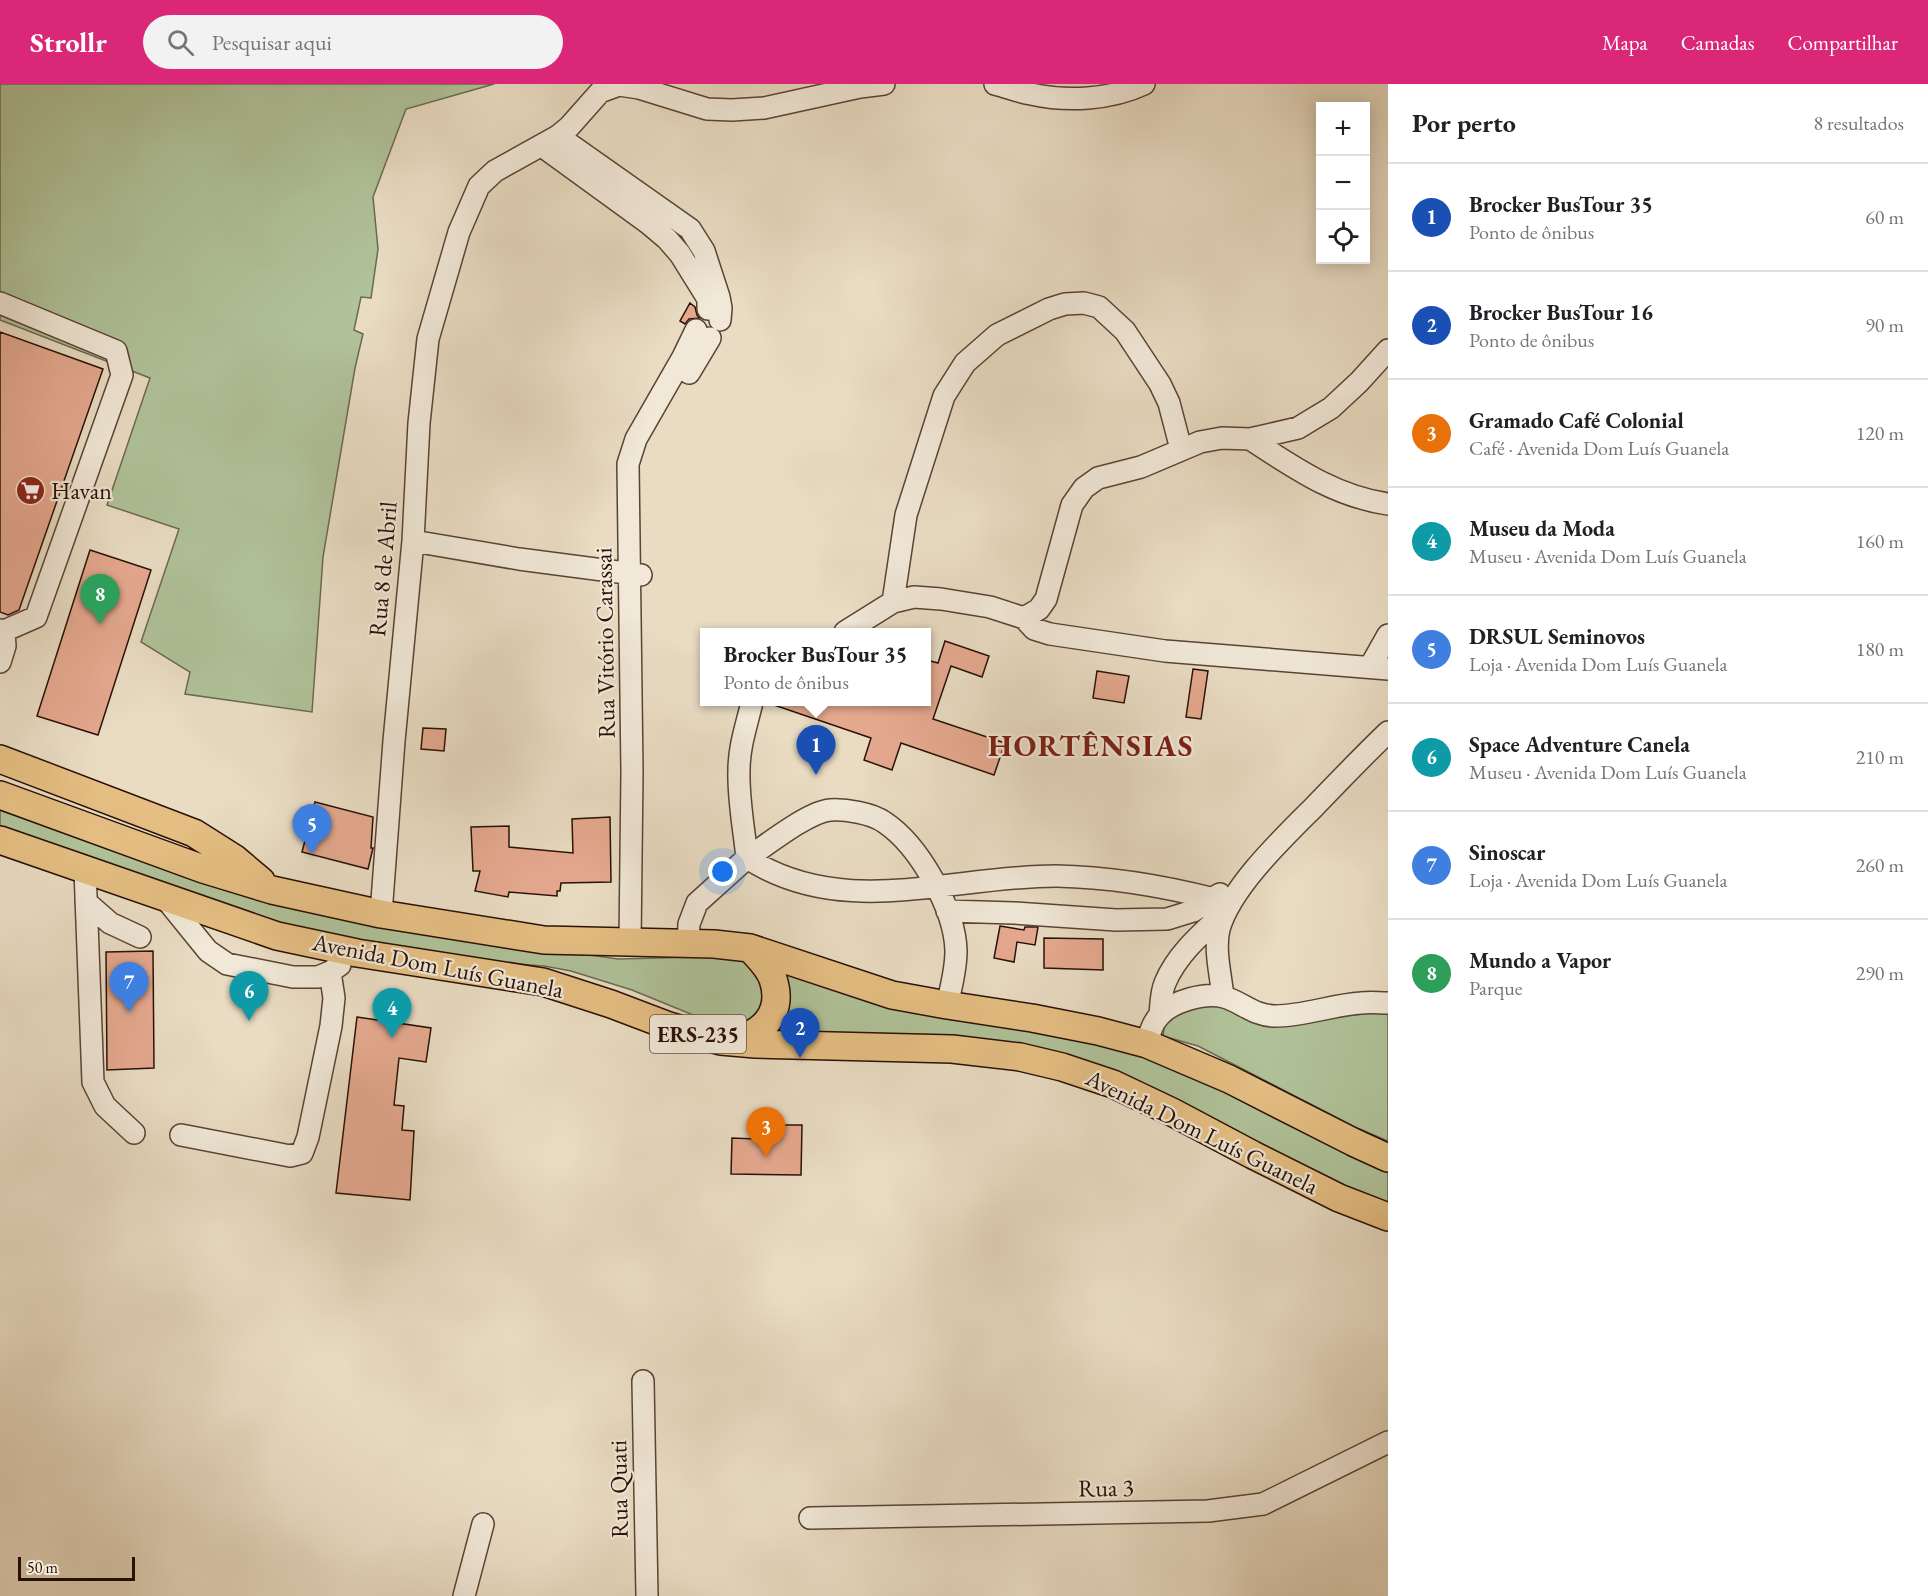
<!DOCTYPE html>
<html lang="pt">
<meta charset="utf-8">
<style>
:root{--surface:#fff;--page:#f2f2f2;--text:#202124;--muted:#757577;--line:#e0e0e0;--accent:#db2777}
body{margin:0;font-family:"EB Garamond",serif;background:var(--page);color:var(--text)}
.controls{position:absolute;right:18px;top:18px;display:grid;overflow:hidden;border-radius:0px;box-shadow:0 3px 15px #0003}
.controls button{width:54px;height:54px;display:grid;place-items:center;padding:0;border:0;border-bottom:2px solid var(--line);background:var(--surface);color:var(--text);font:30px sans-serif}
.scale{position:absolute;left:18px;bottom:15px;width:117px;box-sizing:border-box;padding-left:6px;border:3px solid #291005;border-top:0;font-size:16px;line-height:21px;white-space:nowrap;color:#291005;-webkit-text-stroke:4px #f1e8d8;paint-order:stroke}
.you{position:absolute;left:723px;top:788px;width:21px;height:21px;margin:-15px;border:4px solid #fff;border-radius:50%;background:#1a73e8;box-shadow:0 0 0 9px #1a73e833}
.badge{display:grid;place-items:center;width:39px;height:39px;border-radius:50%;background:var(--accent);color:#fff;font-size:20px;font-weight:700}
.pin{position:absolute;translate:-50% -50px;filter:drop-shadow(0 2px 3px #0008)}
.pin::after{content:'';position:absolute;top:32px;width:21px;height:18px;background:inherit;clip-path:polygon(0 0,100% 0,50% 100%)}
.popup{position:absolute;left:700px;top:544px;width:231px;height:78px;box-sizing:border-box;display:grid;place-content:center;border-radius:0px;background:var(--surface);filter:drop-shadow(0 2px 4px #0005);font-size:20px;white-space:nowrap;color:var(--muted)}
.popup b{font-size:22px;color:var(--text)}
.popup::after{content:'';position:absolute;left:50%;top:100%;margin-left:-12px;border:12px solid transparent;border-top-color:var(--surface)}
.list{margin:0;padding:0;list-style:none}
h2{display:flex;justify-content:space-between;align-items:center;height:78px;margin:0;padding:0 24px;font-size:26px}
h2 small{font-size:20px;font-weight:400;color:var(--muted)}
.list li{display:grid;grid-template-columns:39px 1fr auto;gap:18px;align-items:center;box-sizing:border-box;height:108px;padding:0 24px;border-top:2px solid var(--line)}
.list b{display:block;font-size:22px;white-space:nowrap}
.list p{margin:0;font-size:20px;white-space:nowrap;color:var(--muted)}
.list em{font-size:20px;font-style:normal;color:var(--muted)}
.icon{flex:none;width:33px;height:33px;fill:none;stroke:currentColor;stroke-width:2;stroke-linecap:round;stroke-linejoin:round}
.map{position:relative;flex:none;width:1388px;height:1512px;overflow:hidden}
header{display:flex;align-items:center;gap:36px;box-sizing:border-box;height:84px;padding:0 30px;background:var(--accent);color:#fff}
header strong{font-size:28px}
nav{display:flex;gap:33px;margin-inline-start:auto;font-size:21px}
.search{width:420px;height:54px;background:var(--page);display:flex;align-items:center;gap:15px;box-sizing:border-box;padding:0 21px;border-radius:33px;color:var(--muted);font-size:22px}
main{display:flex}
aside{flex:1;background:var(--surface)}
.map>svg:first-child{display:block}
.green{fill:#b0c299;stroke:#6c694f;stroke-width:1.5}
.building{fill:#e5a98f;stroke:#291005;stroke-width:1.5}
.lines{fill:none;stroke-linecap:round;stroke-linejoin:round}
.minor-casing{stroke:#594334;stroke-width:24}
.major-casing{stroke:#291005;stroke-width:30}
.minor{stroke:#f1e8d8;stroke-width:21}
.major{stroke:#e4be82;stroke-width:27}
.labels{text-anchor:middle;stroke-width:4.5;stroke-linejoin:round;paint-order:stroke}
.shield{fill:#f1e8d8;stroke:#655144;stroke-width:1.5}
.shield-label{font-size:22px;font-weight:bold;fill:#291005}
.poi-label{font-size:24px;fill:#291005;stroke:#f1e8d8;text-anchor:start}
.street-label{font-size:24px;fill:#291005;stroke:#f1e8d8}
.district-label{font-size:30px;font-weight:bold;letter-spacing:1.5px;fill:#7a1f14;stroke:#f1e8d8}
</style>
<header>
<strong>Strollr</strong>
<div class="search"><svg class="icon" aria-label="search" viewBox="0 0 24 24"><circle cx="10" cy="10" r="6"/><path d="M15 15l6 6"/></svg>Pesquisar aqui</div>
<nav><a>Mapa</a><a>Camadas</a><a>Compartilhar</a></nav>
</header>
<main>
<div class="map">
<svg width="1388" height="1512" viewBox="0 0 1388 1512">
<rect width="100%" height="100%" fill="#e9dcc3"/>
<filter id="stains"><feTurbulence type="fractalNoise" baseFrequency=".00333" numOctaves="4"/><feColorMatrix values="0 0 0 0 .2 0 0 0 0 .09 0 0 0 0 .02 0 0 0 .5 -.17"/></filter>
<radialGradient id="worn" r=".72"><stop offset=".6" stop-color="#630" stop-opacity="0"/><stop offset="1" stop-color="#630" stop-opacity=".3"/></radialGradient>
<!-- green -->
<path class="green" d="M0,0H494L406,25L373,113L378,165L371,214L361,213L354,246L363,250L355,284L323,473L312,628L185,610L190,588L141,558L179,445L107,421L150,294L0,236Z
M0,720L443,850L618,875L697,873L730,874L746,877L761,891L763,922L750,937L737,941H726L698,933L632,906L571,887L544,882L450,875L289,843L0,745Z
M781,881L1090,955L1186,986L1388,1085V1123L1373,1117L1126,994L770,948C786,920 796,914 781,881Z
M1212,918L1258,936L1388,923V1057L1355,1043L1198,962L1163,952L1165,937L1178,929Z"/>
<!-- building -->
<path class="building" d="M690,219L695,223L697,231L700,234L689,235L685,240L680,237Z
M0,248L103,285L19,526L8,531L0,528Z
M90,466L151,486L98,651L37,632Z
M945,557L989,572L982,593L951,582L933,635L1005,659L994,691L901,659L892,686L864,676L871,654L771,620V618H927V576L938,579Z
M1193,585L1208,587L1201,635L1186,633Z
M1097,587L1129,592L1124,619L1093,614Z
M423,644L446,645L444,667L421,665Z
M315,718L373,733L371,764H373L368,785L302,768Z
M610,733L611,798L561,799L560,807H557V812L509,808L508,813L475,807L480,787H473L471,743L509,742V763L573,769L572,735Z
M1000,842L1024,846L1025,843H1038L1035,861L1017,858L1014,878L994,874Z
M1044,854L1103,855V886L1044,884Z
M153,867L154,984L107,986L106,868Z
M357,933L431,944L426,978L399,974L394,1021L404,1022L402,1046L414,1047L410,1116L336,1109Z
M756,1041H802L801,1091L731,1090L732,1054L756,1055Z"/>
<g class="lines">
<defs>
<path id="minor" d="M995,0C1007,3 1019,8 1031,10C1067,18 1110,16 1144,0
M558,52L690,145L704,167L719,213L721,224L720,236
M542,62L648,139L667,155L680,170L708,215V225
M0,219L116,267L122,291L36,533L4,547
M689,289L710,254
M1250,355C1295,384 1334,412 1388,420
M413,457L519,475L641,491
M893,518L906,431L944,312L965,279L997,251L1049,225L1065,220L1084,219L1099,223L1125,247L1160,300L1169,319L1181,365
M1024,534L1039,525L1046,515L1072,421L1084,404L1098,394L1141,383L1200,358L1222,354L1250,355L1298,344L1331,324L1359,298L1388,266
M0,546L4,547L5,562L0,578
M845,548L893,518L914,513L941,515L990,523L1024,534L1034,545L1050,550L1165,567L1388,585
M1370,583L1388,551
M85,786L93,998L105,1022L134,1049
M165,814L208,867L227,880L293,893H318L330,888L340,881
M86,818L110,839L140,853
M947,827L1014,829L1116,836L1167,835L1193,827L1220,810
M381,830L394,657L413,457L419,339L428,255L459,148L479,102L495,87L558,52L569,43L600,8L619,1L639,4L707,25L732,26L764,24L860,3L884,0
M630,859L632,688L628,380L636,355L683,273L696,246
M688,859L689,840L697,819L747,774C744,745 738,715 739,686C739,662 747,640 752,618
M1223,913C1221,892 1214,866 1219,845C1231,803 1283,754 1314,723C1338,698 1363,672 1388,648
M947,921C951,904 956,886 956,867C955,825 919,761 884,738C871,729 845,725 830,726C808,728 767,761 747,774C843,836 950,792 1056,792C1109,793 1163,802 1214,815
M1160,931C1161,920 1161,908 1165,899C1177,870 1203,848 1225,828
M1147,960C1149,950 1152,939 1160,931C1173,917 1205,908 1224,913C1242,918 1254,932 1275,932C1304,932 1332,921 1361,919C1370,918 1379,919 1388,919
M181,1051L290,1072L302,1069L308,1053L331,942L334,914L330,888
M643,1297L647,1512
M810,1434L1208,1427L1263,1420L1388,1358
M464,1512L483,1440"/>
<path id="major" d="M0,675L194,749L235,775L261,797
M0,711L203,785L272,806L381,830L544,856L714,860L750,864L892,911L947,921L1032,934L1098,947L1147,960L1229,995L1353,1058L1388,1074
M0,756L277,852L357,869L543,898L611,920L669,942L721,957L755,960L952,965L1020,973L1062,983L1113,1000L1172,1028L1253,1071L1339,1114L1388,1133
M732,955C763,952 784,928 773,895C769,883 758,873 750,864"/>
</defs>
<!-- minor casing -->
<use href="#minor" class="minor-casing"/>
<!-- major casing -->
<use href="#major" class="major-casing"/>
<!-- minor -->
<use href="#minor" class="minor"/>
<!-- major -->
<use href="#major" class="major"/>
</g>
<!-- icons -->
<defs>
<symbol id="supermarket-disc" viewBox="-11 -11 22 22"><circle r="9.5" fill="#8f2418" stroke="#f1e8d8"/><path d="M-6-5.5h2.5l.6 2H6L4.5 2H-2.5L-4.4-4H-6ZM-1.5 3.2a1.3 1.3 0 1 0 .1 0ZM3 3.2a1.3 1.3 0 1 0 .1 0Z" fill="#fff"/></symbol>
</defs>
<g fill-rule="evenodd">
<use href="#supermarket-disc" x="14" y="390" width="33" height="33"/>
</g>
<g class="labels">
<!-- shield labels -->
<rect class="shield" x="650" y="931" width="96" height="38" rx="4.5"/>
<g class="shield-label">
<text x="698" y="958">ERS-235</text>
</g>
<!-- poi labels -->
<g class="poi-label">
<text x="51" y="415">Havan</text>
</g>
<!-- street labels -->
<g class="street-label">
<text transform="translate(383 485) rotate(-85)" y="8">Rua 8 de Abril</text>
<text transform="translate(605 559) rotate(-91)" y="8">Rua Vitório Carassai</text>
<text transform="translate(438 882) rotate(11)" y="8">Avenida Dom Luís Guanela</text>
<text transform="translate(1202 1048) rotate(26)" y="8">Avenida Dom Luís Guanela</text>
<text transform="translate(1106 1404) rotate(-1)" y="8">Rua 3</text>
<text transform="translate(619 1405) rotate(-91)" y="8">Rua Quati</text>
</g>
<!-- district labels -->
<g class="district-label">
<text x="1091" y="672">HORTÊNSIAS</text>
</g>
</g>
<rect width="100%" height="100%" filter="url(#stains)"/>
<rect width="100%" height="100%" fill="url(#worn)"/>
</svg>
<div class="controls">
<button>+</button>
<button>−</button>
<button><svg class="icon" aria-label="locate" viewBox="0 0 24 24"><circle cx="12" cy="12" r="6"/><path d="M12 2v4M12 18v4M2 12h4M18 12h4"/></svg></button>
</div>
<div class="scale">50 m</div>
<div class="you"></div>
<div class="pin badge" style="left:816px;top:691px;background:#1a4fb4">1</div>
<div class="popup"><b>Brocker BusTour 35</b>Ponto de ônibus</div>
<div class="pin badge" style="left:800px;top:974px;background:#1a4fb4">2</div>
<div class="pin badge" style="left:766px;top:1073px;background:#e8710a">3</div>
<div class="pin badge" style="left:392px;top:954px;background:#0f9aa8">4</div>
<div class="pin badge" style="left:312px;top:770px;background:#3f7fe0">5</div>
<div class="pin badge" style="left:249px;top:937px;background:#0f9aa8">6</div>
<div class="pin badge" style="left:129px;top:928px;background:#3f7fe0">7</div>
<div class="pin badge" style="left:100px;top:540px;background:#2e9e5b">8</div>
</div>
<aside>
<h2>Por perto<small>8 resultados</small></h2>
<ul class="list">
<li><span class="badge" style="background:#1a4fb4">1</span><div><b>Brocker BusTour 35</b><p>Ponto de ônibus</p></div><em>60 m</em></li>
<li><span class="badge" style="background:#1a4fb4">2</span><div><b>Brocker BusTour 16</b><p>Ponto de ônibus</p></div><em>90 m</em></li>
<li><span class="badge" style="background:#e8710a">3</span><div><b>Gramado Café Colonial</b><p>Café · Avenida Dom Luís Guanela</p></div><em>120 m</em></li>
<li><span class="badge" style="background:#0f9aa8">4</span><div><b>Museu da Moda</b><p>Museu · Avenida Dom Luís Guanela</p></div><em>160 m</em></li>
<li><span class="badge" style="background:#3f7fe0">5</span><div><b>DRSUL Seminovos</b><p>Loja · Avenida Dom Luís Guanela</p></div><em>180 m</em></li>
<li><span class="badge" style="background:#0f9aa8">6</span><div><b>Space Adventure Canela</b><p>Museu · Avenida Dom Luís Guanela</p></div><em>210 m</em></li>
<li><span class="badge" style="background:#3f7fe0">7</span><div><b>Sinoscar</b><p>Loja · Avenida Dom Luís Guanela</p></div><em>260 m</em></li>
<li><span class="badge" style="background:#2e9e5b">8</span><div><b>Mundo a Vapor</b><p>Parque</p></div><em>290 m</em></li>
</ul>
</aside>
</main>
